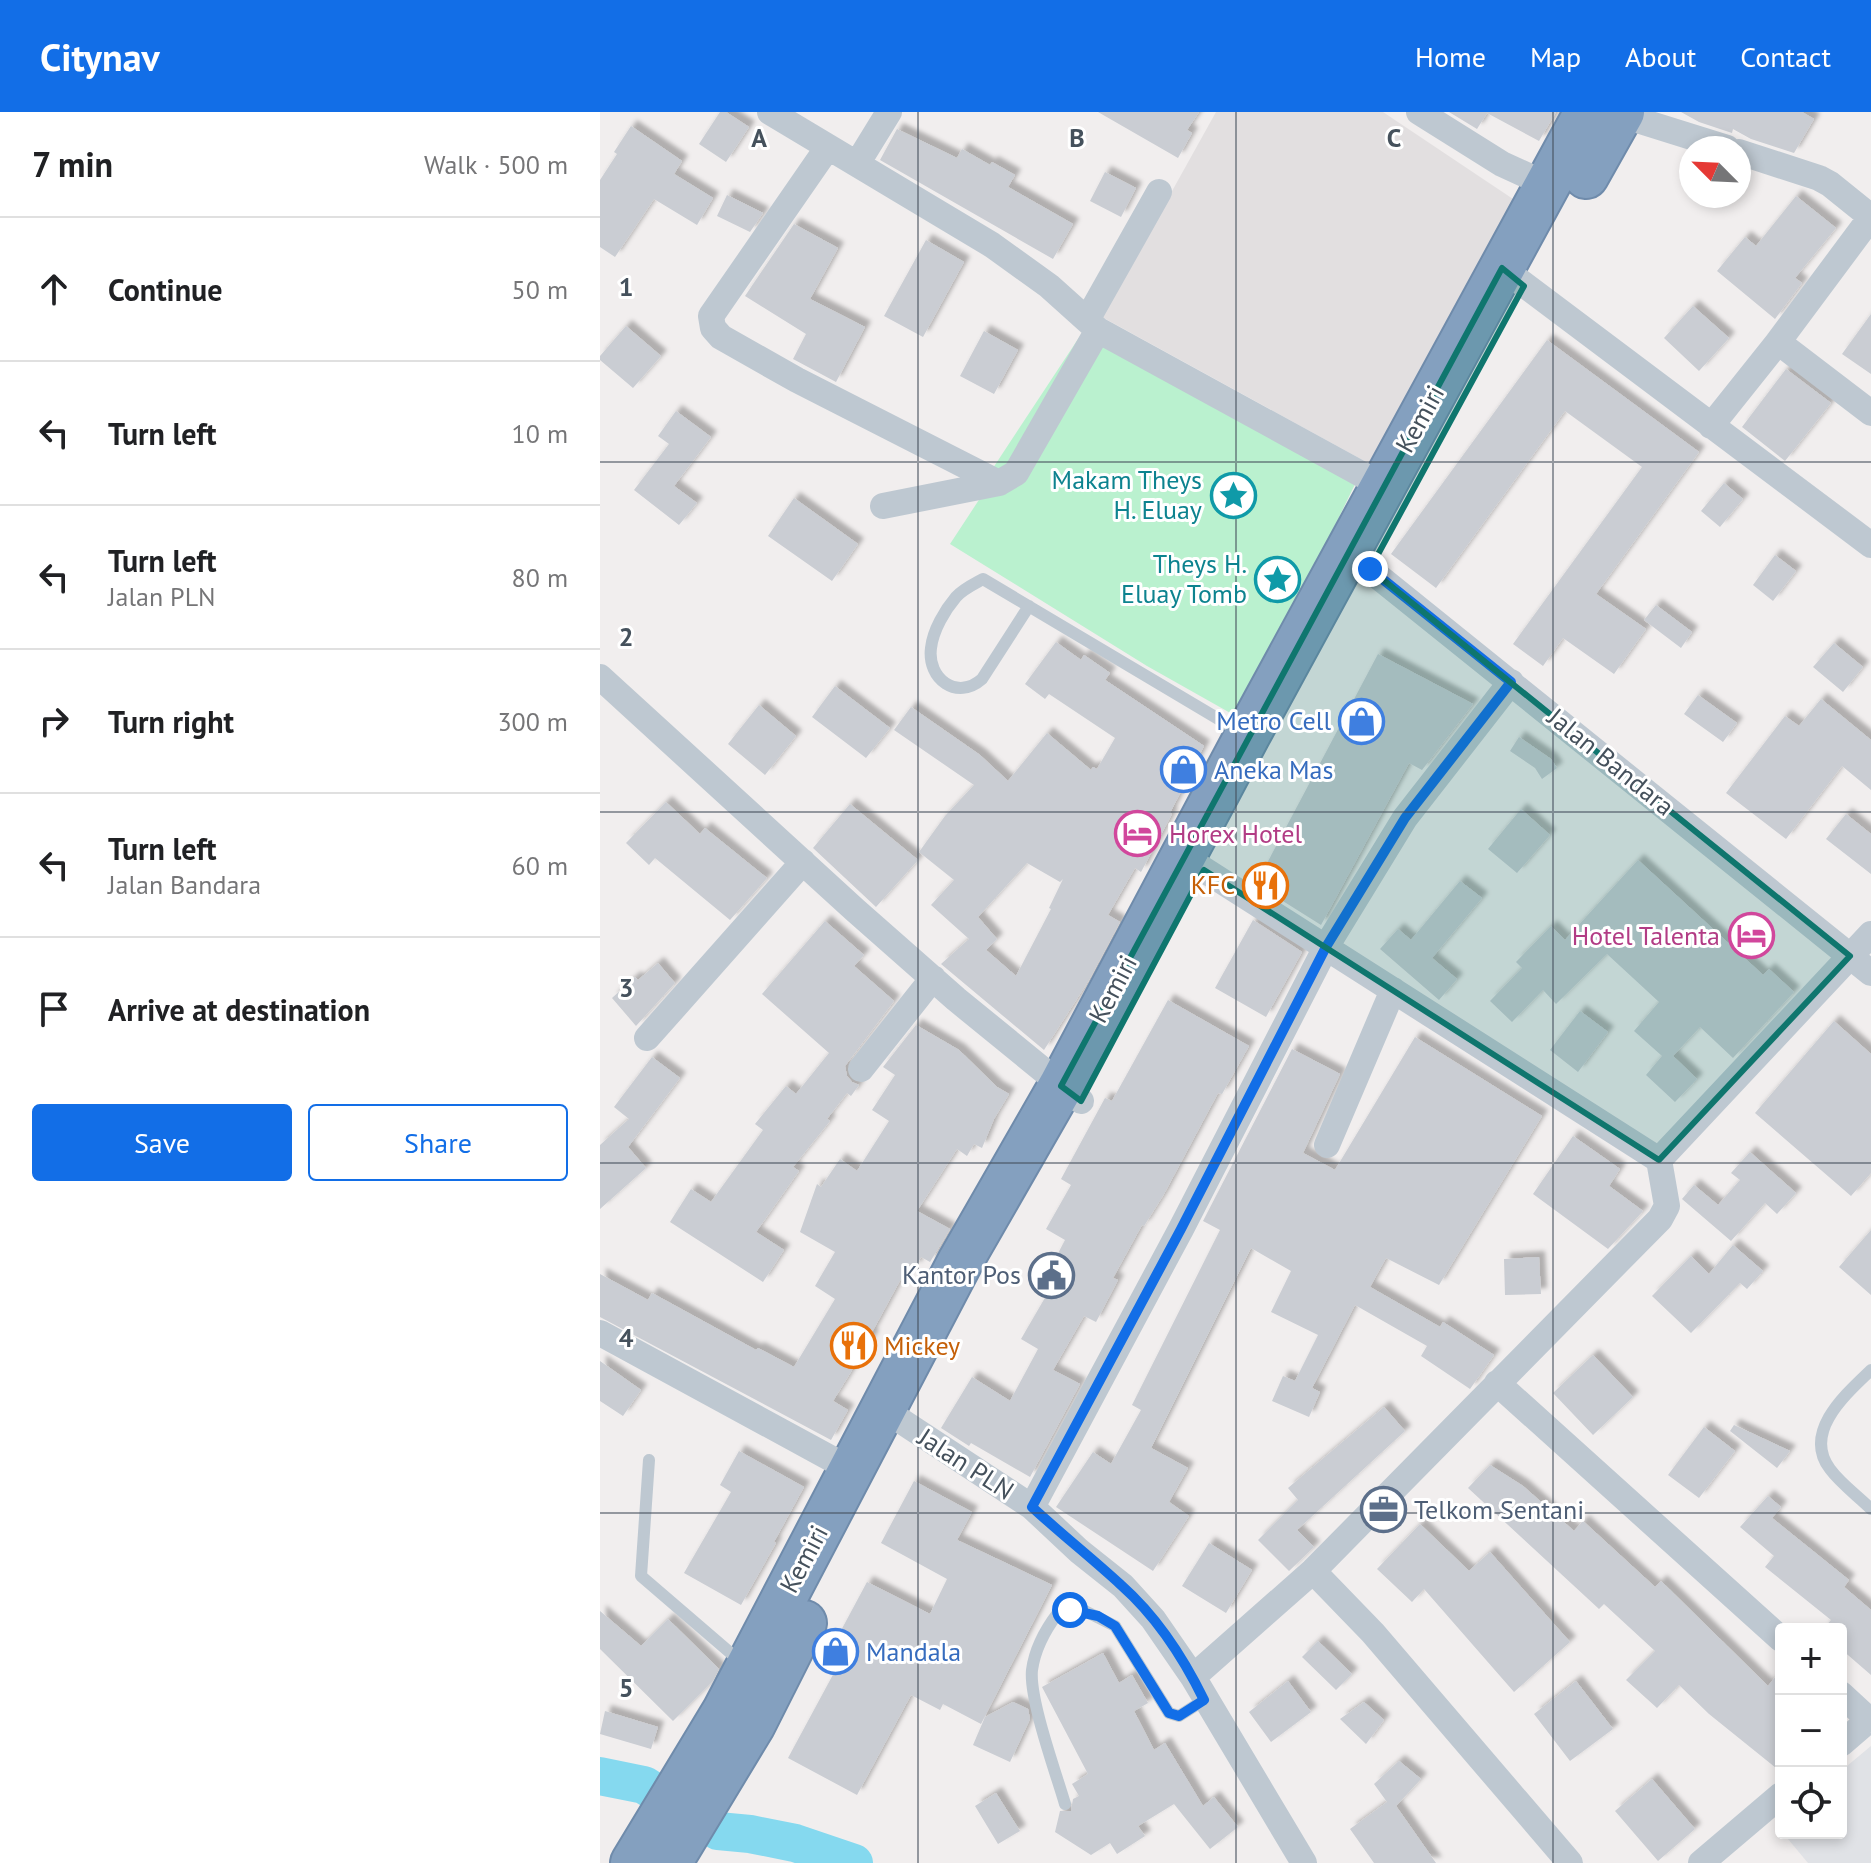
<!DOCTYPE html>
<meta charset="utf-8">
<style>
:root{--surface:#fff;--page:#f2f2f2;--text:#202124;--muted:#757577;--line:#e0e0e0;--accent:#126ee7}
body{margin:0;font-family:"PT Sans",sans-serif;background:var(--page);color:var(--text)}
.controls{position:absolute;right:24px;bottom:24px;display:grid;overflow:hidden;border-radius:8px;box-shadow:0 4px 12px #0003}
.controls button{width:72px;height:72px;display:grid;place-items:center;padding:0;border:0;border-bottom:2px solid var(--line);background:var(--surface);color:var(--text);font:40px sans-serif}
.compass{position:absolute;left:1079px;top:24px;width:72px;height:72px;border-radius:50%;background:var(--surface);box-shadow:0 4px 12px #0003;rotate:294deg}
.stop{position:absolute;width:24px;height:24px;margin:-18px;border:6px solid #126ee7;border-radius:50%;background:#fff}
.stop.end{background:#126ee7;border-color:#fff;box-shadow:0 2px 8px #0008}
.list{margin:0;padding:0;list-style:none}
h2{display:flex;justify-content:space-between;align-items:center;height:104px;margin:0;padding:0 32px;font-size:34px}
h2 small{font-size:26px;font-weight:400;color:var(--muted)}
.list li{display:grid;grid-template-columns:52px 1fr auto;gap:24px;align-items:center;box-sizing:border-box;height:144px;padding:0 32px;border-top:2px solid var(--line)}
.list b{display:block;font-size:30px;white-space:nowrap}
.list p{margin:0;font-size:26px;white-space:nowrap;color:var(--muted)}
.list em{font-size:26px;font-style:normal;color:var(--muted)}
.actions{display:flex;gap:16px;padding:24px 32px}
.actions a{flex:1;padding:18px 0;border:2px solid var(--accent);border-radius:8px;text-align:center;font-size:28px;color:var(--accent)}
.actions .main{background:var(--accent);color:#fff}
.icon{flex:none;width:44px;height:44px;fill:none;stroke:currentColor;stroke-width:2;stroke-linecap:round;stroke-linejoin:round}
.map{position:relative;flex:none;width:1271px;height:1751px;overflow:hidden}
header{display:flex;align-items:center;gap:48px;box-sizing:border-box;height:112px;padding:0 40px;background:var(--accent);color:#fff}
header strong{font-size:38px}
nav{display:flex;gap:44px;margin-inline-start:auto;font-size:28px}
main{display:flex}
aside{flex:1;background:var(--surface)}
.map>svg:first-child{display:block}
.education{fill:#e2dfe0}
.airport{fill:#e0e2e6}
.green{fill:#baf1cf}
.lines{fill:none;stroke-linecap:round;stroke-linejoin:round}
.river{stroke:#85d9ef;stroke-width:38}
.building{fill:#cacdd3;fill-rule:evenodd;filter:url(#shadow)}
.highway-casing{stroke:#6f8bab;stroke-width:48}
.lane{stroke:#bec8d1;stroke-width:12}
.street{stroke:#bec8d1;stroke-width:26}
.highway{stroke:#84a0bf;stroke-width:44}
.route{stroke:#126ee7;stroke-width:10}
.marked{fill:#0f766e;fill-opacity:0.2;stroke:#0f766e;stroke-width:6;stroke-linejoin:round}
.grid{fill:none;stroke:#45515c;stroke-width:2;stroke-opacity:0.55}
.labels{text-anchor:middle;stroke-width:6;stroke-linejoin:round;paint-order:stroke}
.street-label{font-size:26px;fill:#45515c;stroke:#fff}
.culture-label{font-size:26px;fill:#0d838f;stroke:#fff;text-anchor:end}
.shop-label{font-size:26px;fill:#366cbe;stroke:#fff;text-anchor:start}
.hotel-label{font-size:26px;fill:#b23c85;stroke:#fff;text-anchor:start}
.food-label{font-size:26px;fill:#c56008;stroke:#fff;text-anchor:end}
.service-label{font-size:26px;fill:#4e5e75;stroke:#fff;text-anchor:end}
.grid-label{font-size:26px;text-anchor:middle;font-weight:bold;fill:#45515c;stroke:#fff;stroke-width:6;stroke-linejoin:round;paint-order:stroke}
</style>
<header>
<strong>Citynav</strong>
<nav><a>Home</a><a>Map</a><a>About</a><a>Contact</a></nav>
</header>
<main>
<aside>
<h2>7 min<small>Walk · 500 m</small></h2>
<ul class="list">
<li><svg class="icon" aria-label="ahead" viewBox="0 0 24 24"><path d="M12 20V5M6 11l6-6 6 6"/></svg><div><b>Continue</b></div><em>50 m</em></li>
<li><svg class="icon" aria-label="left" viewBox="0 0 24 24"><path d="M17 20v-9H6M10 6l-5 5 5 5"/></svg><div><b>Turn left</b></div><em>10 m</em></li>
<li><svg class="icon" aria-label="left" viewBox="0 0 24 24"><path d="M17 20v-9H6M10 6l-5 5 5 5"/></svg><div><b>Turn left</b><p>Jalan PLN</p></div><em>80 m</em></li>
<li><svg class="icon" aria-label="right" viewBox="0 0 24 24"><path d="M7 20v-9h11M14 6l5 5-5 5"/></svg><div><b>Turn right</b></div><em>300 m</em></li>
<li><svg class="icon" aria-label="left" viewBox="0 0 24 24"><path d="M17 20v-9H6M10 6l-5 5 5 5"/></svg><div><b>Turn left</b><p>Jalan Bandara</p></div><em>60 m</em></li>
<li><svg class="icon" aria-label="arrive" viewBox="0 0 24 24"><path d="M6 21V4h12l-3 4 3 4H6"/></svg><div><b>Arrive at destination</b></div></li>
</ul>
<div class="actions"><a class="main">Save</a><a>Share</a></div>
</aside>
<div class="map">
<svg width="1271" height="1751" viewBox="0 0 1271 1751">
<defs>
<filter id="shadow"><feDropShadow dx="6" dy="-6" stdDeviation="2" flood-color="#0004"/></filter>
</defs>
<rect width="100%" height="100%" fill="#f1eeee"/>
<!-- education -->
<path class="education" d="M616,0H783L916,89L770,352L502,205Z"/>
<!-- airport -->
<path class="airport" d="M1271,1634V1751H1208L1183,1721H1241V1659Z"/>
<!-- green -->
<path class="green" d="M482,221L758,366L641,607L547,554L350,432L390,371L393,356Z"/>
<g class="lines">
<!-- river -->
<path class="river" d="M0,1664L44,1673L118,1719L150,1722L195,1731L254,1751"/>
</g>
<!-- building -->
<path class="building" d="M120,0H126L149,15L126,50L99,32Z
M498,0H599L587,18L592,21L578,46Z
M849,0H956L939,29L887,1L877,17Z
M1081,0H1202L1214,7L1194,41L1151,27L1133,17L1132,21L1099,10Z
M31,14L82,49L74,62L113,86L97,113L54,87L15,145L0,135V68L17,42L14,40Z
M297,17L357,46L362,37L390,53L392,50L415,63L408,75L473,112L453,147L280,48Z
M505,60L536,76L521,105L490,89Z
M127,83L163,101L150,120L117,104Z
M1196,84L1236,116L1195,166L1202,171L1175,207L1117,159L1145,125L1156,134Z
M194,112L238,136L210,187L265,215L236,270L193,247L206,222L145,184Z
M326,128L364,150L323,225L284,204Z
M1093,194L1129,226L1099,259L1064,226Z
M1271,202V262L1242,242Z
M26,214L61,244L33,276L0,248V244Z
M384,219L418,238L394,282L360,264Z
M947,228L1099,340L996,482L1046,517L1014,562L963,526L943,554L913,532L1042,355L965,299L836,476L791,442Z
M1186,257L1231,291L1185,349L1142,315Z
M76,299L111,325L74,374L97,391L79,413L34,378L69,332L58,324Z
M1124,371L1143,387L1120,415L1101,399Z
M194,386L258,432L232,469L168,424Z
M1175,443L1196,459L1173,489L1153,473Z
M1056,493L1092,520L1081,536L1044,508Z
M456,530L481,548L484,543L510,561L505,568L604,634L570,701L572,702L541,760L535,756L508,803L520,810L489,868L444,938L341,852L369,827L331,793L354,768L319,740L345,704L374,673L294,618L311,595L380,643L408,669L447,621L491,658L493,655L497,657L515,626L449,582L445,587L425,572ZM427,751L460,770L463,767L449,796L451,797L416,864L386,838L397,827L378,805Z
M1234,531L1263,555L1243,580L1213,555Z
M778,542L873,592L822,658L809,651L721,813L656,772Z
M235,574L290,616L266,646L212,605Z
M1098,583L1137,611L1123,630L1084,602Z
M1221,587L1271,628V678L1242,654L1186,727L1126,681L1185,604L1199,614Z
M159,593L196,624L165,663L128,632Z
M919,625L951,647L957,656L942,667L935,656L910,639Z
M66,690L100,722L105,716L167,766L130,808L55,746L49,753L26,731Z
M250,692L318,748L276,795L213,736Z
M921,697L950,723L917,761L888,737Z
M1246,702L1271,722V762L1226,727Z
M1038,748L1163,863L1169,857L1194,880L1133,946L1100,915L1073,944L1097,967L1075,990L1046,963L1062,944L1034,919L1059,890L1007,842L956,892L943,878L912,910L890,889L922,856L916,850L951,814L965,828Z
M860,769L882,786L832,846L857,867L839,888L780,837L798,817L811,828Z
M653,808L702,840L666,905L615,876Z
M225,809L264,843L254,854L294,889L245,954L247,964L252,970L259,973L251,984L247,981L227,1007L230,1009L193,1055L199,1059L156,1120L184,1138L163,1170L70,1110L91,1077L111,1090L163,1018L155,1012L186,974L196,982L229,941L162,882Z
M58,851L75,871L36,914L12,886L35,865L38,868Z
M568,888L649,934L622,982L618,981L564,1082L544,1114L542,1113L513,1166L518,1168L496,1210L484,1204L453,1258L480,1272L430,1365L371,1331L369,1334L341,1316L372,1265L410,1289L438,1237L421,1227L446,1184L438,1180L465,1128L446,1117L471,1073L461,1067L505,986L512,989Z
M980,899L1008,920L978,960L950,938Z
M1234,909L1271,942V1061L1251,1084L1155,1001Z
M316,913L359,938L397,975L409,982L394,1007L382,1036L374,1032L367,1044L357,1037L317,1099L350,1117L330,1150L321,1145L315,1156L309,1152L271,1222L273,1224L233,1289L248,1298L231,1328L0,1205V1162L48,1188L52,1181L156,1238L158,1236L194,1255L235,1187L215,1174L235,1140L200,1120L217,1072L221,1075L240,1047L257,1059L289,1009L272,998L295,963L283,955Z
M815,925L942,1004L839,1173L786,1146L770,1175L840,1215L843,1210L894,1243L870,1277L821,1244L827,1234L755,1193L712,1276L720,1280L709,1305L672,1289L683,1264L695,1269L718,1223L671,1200L691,1159L651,1136L551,1336L588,1356L569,1390L589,1404L553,1459L456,1395L493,1340L511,1352L541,1298L532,1293L620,1118L603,1109L692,937L740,962L703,1041L735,1058Z
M52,945L80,966L28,1035L46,1056L0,1097V1033L29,1007L14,995Z
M973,1024L1020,1057L1009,1074L1043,1099L1008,1137L933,1082Z
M1150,1040L1196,1081L1177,1102L1165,1091L1131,1129L1082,1087L1094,1073L1118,1093L1140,1068L1131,1061Z
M1271,1118V1183L1239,1155Z
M1133,1133L1163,1159L1147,1177L1140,1171L1091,1221L1052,1184L1091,1144L1109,1162Z
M939,1145L941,1182L905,1183L904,1147Z
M993,1243L1033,1285L993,1323L953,1281Z
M0,1249L41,1278L23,1304L0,1289Z
M784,1295L805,1319L697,1418L714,1435L689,1459L658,1428L698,1388L688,1376Z
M1134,1313L1190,1339L1177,1356L1130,1319Z
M1104,1315L1135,1339L1099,1386L1068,1363Z
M139,1339L204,1375L174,1430L176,1431L141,1493L84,1461L131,1380L120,1373Z
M890,1353L923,1374L974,1419L983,1409L1055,1475L1061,1469L1168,1574L1181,1558V1660L1109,1602L1079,1573L1057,1596L1026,1568L1055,1539L1004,1492L999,1497L868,1376Z
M314,1369L372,1400L357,1428L452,1473L381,1612L343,1592L340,1598L311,1583L257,1683L188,1646L242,1546L230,1539L267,1470L330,1502L347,1467L281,1431Z
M1168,1384L1181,1395L1172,1406L1249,1468L1244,1475L1271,1498V1563L1241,1537V1517H1223L1231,1508L1165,1455L1174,1444L1140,1415Z
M820,1412L869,1459L890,1440L970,1530L914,1580L824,1477L812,1490L777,1457Z
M609,1431L652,1458L626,1501L582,1474Z
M0,1499L41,1534L68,1507L119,1557L113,1569L73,1609L0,1537Z
M718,1529L752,1562L736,1578L702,1545Z
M503,1541L519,1571L532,1563L548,1591L534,1599L554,1638L565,1631L603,1694L614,1685L638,1715L610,1737L574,1692L538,1714L545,1724L517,1742L510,1731L491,1743L455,1720L460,1699H471L473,1687L479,1684L472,1672L488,1662L442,1575Z
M688,1569L711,1600L671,1630L649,1600Z
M976,1569L1013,1617L970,1649L934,1602Z
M413,1590L428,1597L430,1607L410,1650L373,1633L385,1605Z
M764,1590L784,1608L766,1632L740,1607Z
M5,1599L58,1615L51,1637L0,1622Z
M799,1649L821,1667L796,1694L836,1751H774L750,1717L787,1690L774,1672Z
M1052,1667L1095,1717L1058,1749L1015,1699Z
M396,1681L420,1719L398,1732L375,1694Z"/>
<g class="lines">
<defs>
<path id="highway" d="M986,64L1022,0
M33,1751L125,1599L360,1150L461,974L647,624L987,0
M69,1751L153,1612L204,1511"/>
</defs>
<!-- highway casing -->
<use href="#highway" class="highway-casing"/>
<!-- lane -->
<path class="lane" d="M429,494L382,567C357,589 327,567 331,536C333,518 345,498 356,485C363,477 374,472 383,467L642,621
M1271,1258C1246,1282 1202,1320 1230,1357C1241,1372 1258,1384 1271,1397
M49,1348L41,1464L141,1550
M465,1692C456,1661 429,1587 432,1558C435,1536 445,1518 458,1501L470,1498L485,1499L515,1514L569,1601L579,1604L604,1588"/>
<!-- street -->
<path class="street" d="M170,0L392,133L449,174L498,218L783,374
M819,0L902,52L948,73
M1012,0L1127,36
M228,35L111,204L113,216L121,225L197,268L399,371
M1139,40L1219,66L1230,72L1271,105
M257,52L289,0
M902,156L1271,433
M487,208L559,80
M1178,230L1271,301
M1111,314L1178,230L1271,105
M283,394L399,371L416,361L498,218
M749,441L1271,861
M0,565L255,798L356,887L481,989
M584,745L1059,1048L1067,1094L1060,1107L713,1459L593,1565
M47,926L203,750
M261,957L333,866
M727,1033L793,878
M1059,1048L1271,822
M0,1221L252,1358
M897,1271L1181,1527
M283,1297L432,1395L479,1439L523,1474L553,1507L593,1565L704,1751
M432,1395L581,1117L726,835L805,706L911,570
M713,1459L773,1521L970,1751
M1241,1582L1269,1608
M1241,1632L1271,1606
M1101,1751L1181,1683"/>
<!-- highway -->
<use href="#highway" class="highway"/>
</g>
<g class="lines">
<!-- route -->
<path class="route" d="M470,1498L498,1504L515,1514L569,1601L579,1604L604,1588C584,1547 556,1504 521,1473C492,1446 461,1422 432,1395L581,1117L726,835L805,706L911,570L770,457"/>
</g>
<!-- marked area -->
<path class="marked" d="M902,156L924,174L770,457L1250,844L1059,1048L604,758L481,989L461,974Z"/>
<!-- grid -->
<path class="grid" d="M318,0V1751M636,0V1751M953,0V1751M0,350H1271M0,700H1271M0,1051H1271M0,1401H1271"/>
<!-- icons -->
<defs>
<symbol id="sight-ring" viewBox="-11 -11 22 22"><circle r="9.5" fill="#fff" stroke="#0f9aa8" stroke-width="1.5"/><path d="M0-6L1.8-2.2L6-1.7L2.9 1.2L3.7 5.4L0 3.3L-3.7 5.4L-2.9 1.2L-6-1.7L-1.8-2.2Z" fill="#0f9aa8"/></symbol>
<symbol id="shop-ring" viewBox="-11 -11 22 22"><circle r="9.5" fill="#fff" stroke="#3f7fe0" stroke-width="1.5"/><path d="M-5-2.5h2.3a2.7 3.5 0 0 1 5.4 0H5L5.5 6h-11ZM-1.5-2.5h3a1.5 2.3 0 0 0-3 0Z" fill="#3f7fe0"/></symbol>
<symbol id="hotel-ring" viewBox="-11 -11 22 22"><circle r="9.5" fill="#fff" stroke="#d1479c" stroke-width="1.5"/><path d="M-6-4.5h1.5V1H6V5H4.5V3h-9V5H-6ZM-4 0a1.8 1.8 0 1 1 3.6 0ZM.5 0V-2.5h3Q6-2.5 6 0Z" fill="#d1479c"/></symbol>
<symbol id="restaurant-ring" viewBox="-11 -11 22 22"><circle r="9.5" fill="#fff" stroke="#e8710a" stroke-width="1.5"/><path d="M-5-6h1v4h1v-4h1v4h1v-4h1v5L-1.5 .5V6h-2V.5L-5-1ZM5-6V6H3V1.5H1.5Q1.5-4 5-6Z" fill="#e8710a"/></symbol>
<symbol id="civic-ring" viewBox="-11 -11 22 22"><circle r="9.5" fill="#fff" stroke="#5c6f8a" stroke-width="1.5"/><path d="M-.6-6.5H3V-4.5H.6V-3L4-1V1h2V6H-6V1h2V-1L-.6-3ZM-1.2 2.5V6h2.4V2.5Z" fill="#5c6f8a"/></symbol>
<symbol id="office-ring" viewBox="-11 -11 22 22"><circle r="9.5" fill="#fff" stroke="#5c6f8a" stroke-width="1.5"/><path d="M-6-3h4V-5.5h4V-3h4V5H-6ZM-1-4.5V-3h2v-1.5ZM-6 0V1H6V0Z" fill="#5c6f8a"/></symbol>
</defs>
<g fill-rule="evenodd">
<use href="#sight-ring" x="608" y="358" width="51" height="51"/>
<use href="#sight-ring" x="652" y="442" width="51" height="51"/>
<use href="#shop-ring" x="736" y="584" width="51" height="51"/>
<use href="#shop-ring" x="558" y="632" width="51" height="51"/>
<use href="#hotel-ring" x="512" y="696" width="51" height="51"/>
<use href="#restaurant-ring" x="640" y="748" width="51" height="51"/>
<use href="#hotel-ring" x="1126" y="798" width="51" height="51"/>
<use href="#civic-ring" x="426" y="1138" width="51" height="51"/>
<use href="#restaurant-ring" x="228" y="1208" width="51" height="51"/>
<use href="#office-ring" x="758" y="1372" width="51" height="51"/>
<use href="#shop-ring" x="210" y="1514" width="51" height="51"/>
</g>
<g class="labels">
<!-- street labels -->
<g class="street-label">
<text transform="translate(820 307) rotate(-61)" y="9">Kemiri</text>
<text transform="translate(1011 650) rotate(39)" y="9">Jalan Bandara</text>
<text transform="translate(513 877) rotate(-62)" y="9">Kemiri</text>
<text transform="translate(366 1352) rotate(33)" y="9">Jalan PLN</text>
<text transform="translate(204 1447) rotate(-62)" y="9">Kemiri</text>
</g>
<!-- culture labels -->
<g class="culture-label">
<text x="602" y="377">Makam Theys<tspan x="602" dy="30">H. Eluay</tspan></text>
<text x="647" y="461">Theys H.<tspan x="647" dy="30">Eluay Tomb</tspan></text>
</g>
<!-- shop labels -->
<g class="shop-label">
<text x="731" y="618" text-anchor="end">Metro Cell</text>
<text x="614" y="667">Aneka Mas</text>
<text x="266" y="1549">Mandala</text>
</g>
<!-- hotel labels -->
<g class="hotel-label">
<text x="569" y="731">Horex Hotel</text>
<text x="1120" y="833" text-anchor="end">Hotel Talenta</text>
</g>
<!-- food labels -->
<g class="food-label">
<text x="635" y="782">KFC</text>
<text x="284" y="1243" text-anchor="start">Mickey</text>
</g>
<!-- service labels -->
<g class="service-label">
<text x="421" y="1172">Kantor Pos</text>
<text x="814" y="1407" text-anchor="start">Telkom Sentani</text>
</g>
</g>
<g class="grid-label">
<text x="159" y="35">A</text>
<text x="477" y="35">B</text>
<text x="794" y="35">C</text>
<text x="26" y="184">1</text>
<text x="26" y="534">2</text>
<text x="26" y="885">3</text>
<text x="26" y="1235">4</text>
<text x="26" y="1585">5</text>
</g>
</svg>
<div class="controls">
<button>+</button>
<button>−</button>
<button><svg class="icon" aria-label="locate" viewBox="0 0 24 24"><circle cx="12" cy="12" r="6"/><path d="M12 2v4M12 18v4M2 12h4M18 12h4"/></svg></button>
</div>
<svg class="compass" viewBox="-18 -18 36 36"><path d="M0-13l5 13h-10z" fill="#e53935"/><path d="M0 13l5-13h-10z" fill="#757577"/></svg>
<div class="stop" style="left:470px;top:1498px"></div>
<div class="stop end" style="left:770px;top:457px"></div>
</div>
</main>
